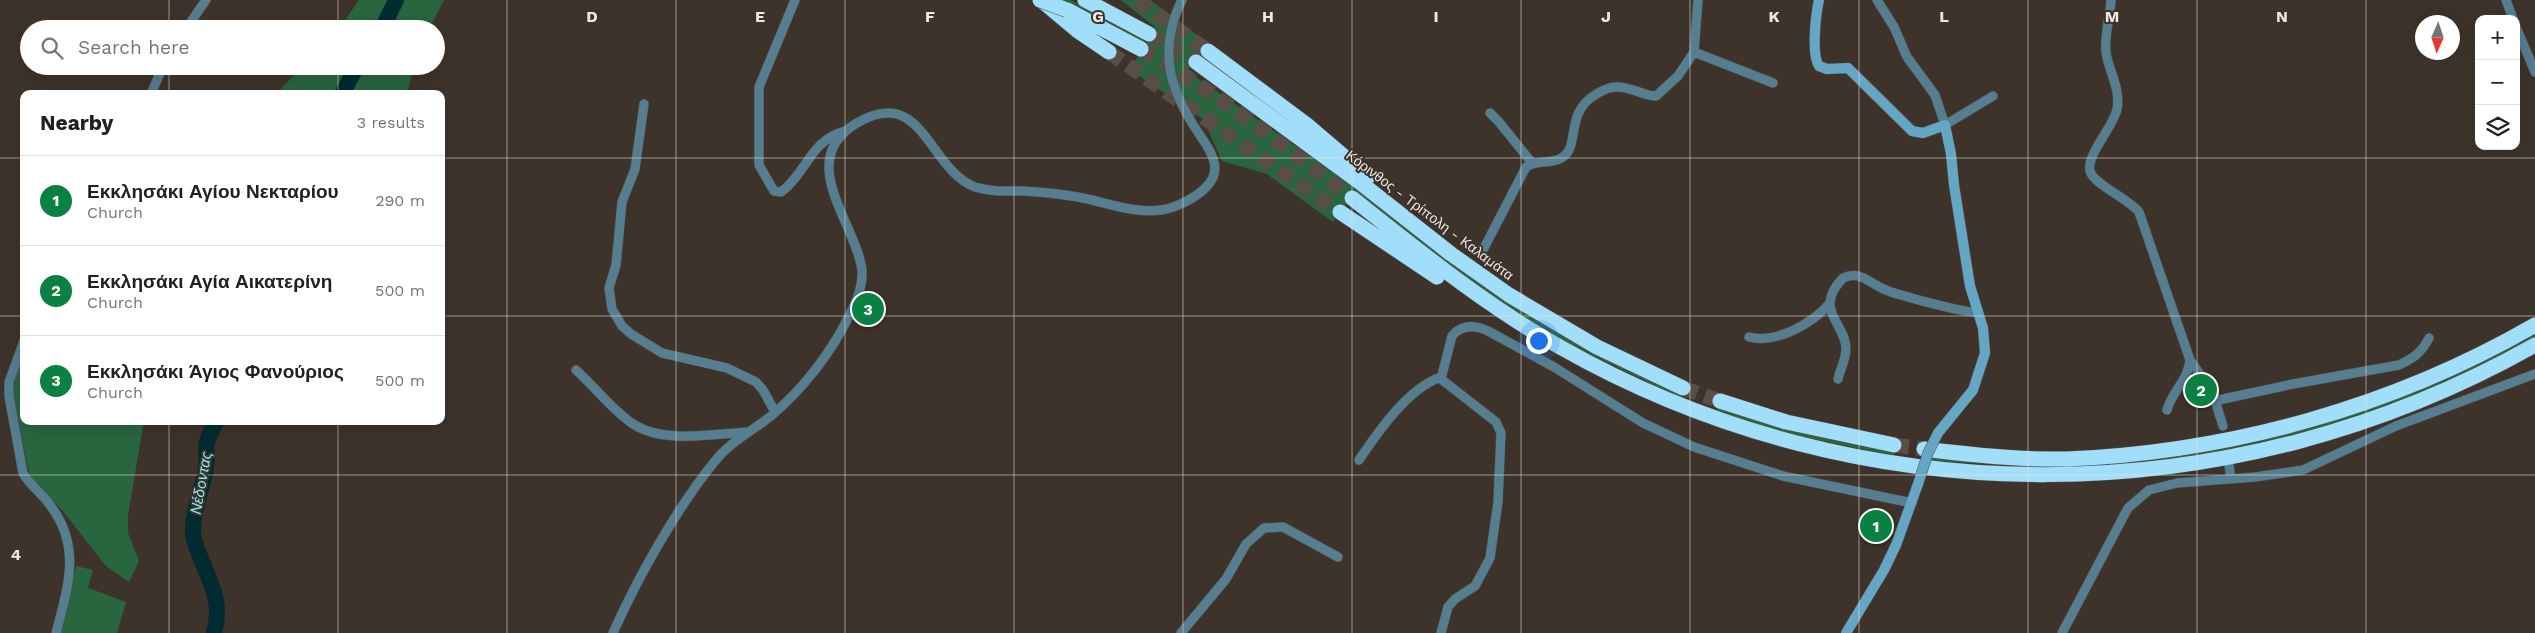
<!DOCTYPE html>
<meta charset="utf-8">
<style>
:root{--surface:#fff;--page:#f6f6f6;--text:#202124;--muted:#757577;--line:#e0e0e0;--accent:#0b8043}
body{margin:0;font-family:"Work Sans",sans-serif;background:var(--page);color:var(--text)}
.controls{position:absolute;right:15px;top:15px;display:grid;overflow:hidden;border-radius:10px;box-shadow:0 5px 20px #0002}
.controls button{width:45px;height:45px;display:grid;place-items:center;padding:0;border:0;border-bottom:1px solid var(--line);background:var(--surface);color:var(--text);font:25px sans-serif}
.compass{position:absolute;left:2415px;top:15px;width:45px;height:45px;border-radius:50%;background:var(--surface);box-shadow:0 5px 20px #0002;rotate:183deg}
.you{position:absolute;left:1538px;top:340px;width:18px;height:18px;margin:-12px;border:4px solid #fff;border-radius:50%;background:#1a73e8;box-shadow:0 0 0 8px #1a73e833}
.badge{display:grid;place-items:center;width:32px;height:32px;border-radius:50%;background:var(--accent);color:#fff;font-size:16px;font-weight:700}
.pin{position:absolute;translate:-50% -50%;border:2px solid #fff;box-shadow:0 1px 5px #0006}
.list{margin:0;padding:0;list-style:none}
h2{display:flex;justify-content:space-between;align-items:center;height:65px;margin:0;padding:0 20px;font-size:21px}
h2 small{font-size:16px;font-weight:400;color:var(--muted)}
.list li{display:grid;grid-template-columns:32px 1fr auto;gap:15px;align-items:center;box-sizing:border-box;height:90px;padding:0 20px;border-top:1px solid var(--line)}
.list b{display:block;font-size:19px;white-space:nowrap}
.list p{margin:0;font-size:16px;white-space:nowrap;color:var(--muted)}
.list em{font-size:16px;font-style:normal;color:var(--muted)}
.icon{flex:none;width:28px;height:28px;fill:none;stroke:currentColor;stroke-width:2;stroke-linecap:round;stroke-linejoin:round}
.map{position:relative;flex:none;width:2535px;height:633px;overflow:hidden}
.search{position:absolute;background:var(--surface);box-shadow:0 5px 20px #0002;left:20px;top:20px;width:425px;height:55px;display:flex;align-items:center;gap:12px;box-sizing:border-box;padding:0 18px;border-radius:28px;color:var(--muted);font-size:19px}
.panel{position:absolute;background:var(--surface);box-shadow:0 5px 20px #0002;left:20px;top:90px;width:425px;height:335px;border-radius:10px}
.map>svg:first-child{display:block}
.green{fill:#286640}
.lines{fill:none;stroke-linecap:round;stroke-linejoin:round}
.river{stroke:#002c31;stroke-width:16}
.highway-tunnel{stroke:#584e46;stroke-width:15;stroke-dasharray:15 8;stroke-linecap:butt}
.street-casing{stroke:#595048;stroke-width:10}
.secondary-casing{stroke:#595048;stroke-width:11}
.highway-casing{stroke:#595048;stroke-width:16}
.street{stroke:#557e91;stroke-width:9}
.secondary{stroke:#63a7c5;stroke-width:10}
.highway{stroke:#a1def9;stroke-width:15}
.secondary-bridge-casing{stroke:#595048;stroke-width:11;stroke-linecap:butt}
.highway-bridge-casing{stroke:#595048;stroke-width:16;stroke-linecap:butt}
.secondary-bridge{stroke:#63a7c5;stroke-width:10}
.highway-bridge{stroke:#a1def9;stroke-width:15}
.grid{fill:none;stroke:#efe8e3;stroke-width:1;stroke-opacity:0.55}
.labels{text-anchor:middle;stroke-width:4;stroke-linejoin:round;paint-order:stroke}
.street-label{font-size:14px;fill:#efe8e3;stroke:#3d332a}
.water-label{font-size:15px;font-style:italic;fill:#8fecf8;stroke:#3d332a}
.grid-label{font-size:16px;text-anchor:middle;font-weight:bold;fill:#efe8e3;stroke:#3d332a;stroke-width:4;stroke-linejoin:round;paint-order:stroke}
</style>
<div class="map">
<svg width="2535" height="633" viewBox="0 0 2535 633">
<rect width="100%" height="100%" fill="#3d332a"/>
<!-- green -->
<path class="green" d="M359,0H444L429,29H339Z
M1058,0H1070L1079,4L1146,39L1143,43Z
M1121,0H1150L1209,44L1187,71L1358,189L1477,281L1535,319L1593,353L1683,394L1682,399L1563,341L1475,285L1355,193L1333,222L1267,174L1222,161L1203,119L1130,70L1155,27Z
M303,66H414L407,94H276Z
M2535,332V338L2524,344L2422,393L2318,429L2203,455L2067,469L1922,460L1923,455L1978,461L2261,439Z
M24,353V421H144L128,515V533L139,561L129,582L106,566L62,510L30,478L13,393L16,371Z
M1718,407L1785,428L1894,451V456L1784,433L1716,412Z
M76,566L93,570L88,588L126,602L117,633H60Z"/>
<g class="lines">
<!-- river -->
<path class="river" d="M382,29L396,0
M342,94L357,66
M214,633C225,595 203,573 194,539C189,521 203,487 206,468C208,459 205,450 207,442C209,435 213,427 217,421"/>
<!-- highway-tunnel -->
<path class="highway-tunnel" d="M1137,0L1208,51
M1149,34L1196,62
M1141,49C1216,92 1283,146 1352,198
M1109,52L1340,212
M1683,388L1720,401
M1894,445L1924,449"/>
<defs>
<path id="street" d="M795,0L759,87V165L774,191L781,192C807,173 810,140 845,131
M1877,0L1894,27L1907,57L1935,95L1945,125L1993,96
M2111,0C2110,17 2104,36 2106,53C2109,71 2121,90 2117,109C2114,126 2086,155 2090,171C2093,184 2129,199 2139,212L2190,360L2212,391L2223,426
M2506,0L2513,19
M2516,27L2535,72
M186,29L206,0
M1694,52L1773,83
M151,94L163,66
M644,104L635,169L622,202L616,265L609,288L612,309L622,326L631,334L662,353L727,368L756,382L763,390L775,412
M1490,113L1499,122L1532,163
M1483,250L1526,167C1537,159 1552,165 1563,157C1580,145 1565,113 1595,95C1601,91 1608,87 1616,87C1631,86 1642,96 1656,96L1678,76L1694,52L1698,0
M1749,337C1777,344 1813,323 1830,303
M24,341L9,382V396L23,473C30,486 42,493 50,505C82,547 68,587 56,633
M576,370C595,387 612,410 633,424C664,444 712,434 748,432
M1838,379C1840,370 1846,359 1846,349C1846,323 1812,310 1843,278C1861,270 1870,284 1886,290C1898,295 1968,314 1978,312
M2214,401L2293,384L2399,365C2414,358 2421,353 2429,338
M2167,410C2172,391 2188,381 2190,360
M1359,460C1378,432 1408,388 1441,377
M2229,465L2231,479
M613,633C638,577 676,509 715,461C730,442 752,431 771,416C803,389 831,353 849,316C856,302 863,287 862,270C856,223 794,160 857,123C923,84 928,169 975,187C991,192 1007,191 1023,191C1041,192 1060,194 1078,197C1105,202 1133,214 1161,210C1176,208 1198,197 1208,185C1226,165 1204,143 1194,126C1185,113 1178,97 1173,82C1165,55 1169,25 1182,0
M1181,633L1226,579L1246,544L1264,528L1283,527L1338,557
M1441,633L1448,607L1455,599L1475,586L1490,558L1498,502L1501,433L1496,422L1441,379L1452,336C1462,324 1475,325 1488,331L1554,367L1643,423L1694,447L1783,476L1912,503
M2062,633L2128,508L2149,490L2177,483L2255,477L2303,470L2396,426L2535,374"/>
<path id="secondary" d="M1819,0C1816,13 1811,55 1819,66L1827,69L1848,68L1912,131L1923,133L1945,125L1951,154L1954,185L1970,286L1983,328L1985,353L1973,390L1938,433
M1846,633L1884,570L1896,545L1918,484"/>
<path id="highway" d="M1041,0L1078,31L1109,52
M1085,0L1149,34
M1067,10L1141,49
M1208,51L1307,125L1368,177
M1196,62L1362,184L1451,254L1509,295L1597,347L1683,388
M1352,198C1419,251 1485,305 1560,347C1863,519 2232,516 2535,345
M1340,212L1437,277
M1720,401L1786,422L1894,445
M1924,449C1971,455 2019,460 2067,459C2231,452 2393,407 2535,325"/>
</defs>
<!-- street casing -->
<use href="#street" class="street-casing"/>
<!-- secondary casing -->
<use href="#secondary" class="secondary-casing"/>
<!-- highway casing -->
<use href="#highway" class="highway-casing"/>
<!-- street -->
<use href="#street" class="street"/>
<!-- secondary -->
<use href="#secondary" class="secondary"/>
<!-- highway -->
<use href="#highway" class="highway"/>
<defs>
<path id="secondary-bridge" d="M1918,484L1928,453L1938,433"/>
<path id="highway-bridge" d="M1040,0L1067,10"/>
</defs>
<!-- secondary-bridge casing -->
<use href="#secondary-bridge" class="secondary-bridge-casing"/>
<!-- highway-bridge casing -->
<use href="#highway-bridge" class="highway-bridge-casing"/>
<!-- secondary-bridge -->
<use href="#secondary-bridge" class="secondary-bridge"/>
<!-- highway-bridge -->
<use href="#highway-bridge" class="highway-bridge"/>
</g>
<!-- grid -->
<path class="grid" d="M169,0V29M338,0V29M507,0V633M676,0V633M845,0V633M1014,0V633M1183,0V633M1352,0V633M1521,0V633M1690,0V633M1859,0V633M2028,0V633M2197,0V633M2366,0V633M169,66V94M338,66V94M0,158H24M441,158H2535M0,316H24M441,316H2535M169,421V633M338,421V633M0,475H2535"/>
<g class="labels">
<!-- street labels -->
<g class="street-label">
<text transform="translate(1430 215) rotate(37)" y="5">Κόρινθος - Τρίπολη - Καλαμάτα</text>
</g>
<!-- water labels -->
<g class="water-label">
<text transform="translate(201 483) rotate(-80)" y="5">Νέδoντας</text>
</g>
</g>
<g class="grid-label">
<text x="592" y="22">D</text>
<text x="760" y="22">E</text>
<text x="930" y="22">F</text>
<text x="1098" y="22">G</text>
<text x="1268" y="22">H</text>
<text x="1436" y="22">I</text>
<text x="1606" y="22">J</text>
<text x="1774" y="22">K</text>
<text x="1944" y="22">L</text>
<text x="2112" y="22">M</text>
<text x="2282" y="22">N</text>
<text x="16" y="560">4</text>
</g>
</svg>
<div class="controls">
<button>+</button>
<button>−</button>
<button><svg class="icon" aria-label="layers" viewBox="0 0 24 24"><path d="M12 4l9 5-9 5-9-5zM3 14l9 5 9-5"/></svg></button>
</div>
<svg class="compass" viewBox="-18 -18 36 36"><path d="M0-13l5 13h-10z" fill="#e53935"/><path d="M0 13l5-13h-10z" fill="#757577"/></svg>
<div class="you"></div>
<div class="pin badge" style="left:1876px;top:526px">1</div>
<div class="pin badge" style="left:2201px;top:390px">2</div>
<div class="pin badge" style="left:868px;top:309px">3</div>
<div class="search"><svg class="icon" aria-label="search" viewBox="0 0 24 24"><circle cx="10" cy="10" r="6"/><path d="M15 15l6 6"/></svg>Search here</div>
<section class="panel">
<h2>Nearby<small>3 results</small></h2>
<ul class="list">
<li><span class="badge">1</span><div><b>Εκκλησάκι Αγίου Νεκταρίου</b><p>Church</p></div><em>290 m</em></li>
<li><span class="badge">2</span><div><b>Εκκλησάκι Αγία Αικατερίνη</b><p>Church</p></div><em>500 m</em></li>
<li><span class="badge">3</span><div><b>Εκκλησάκι Άγιος Φανούριος</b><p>Church</p></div><em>500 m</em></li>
</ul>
</section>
</div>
